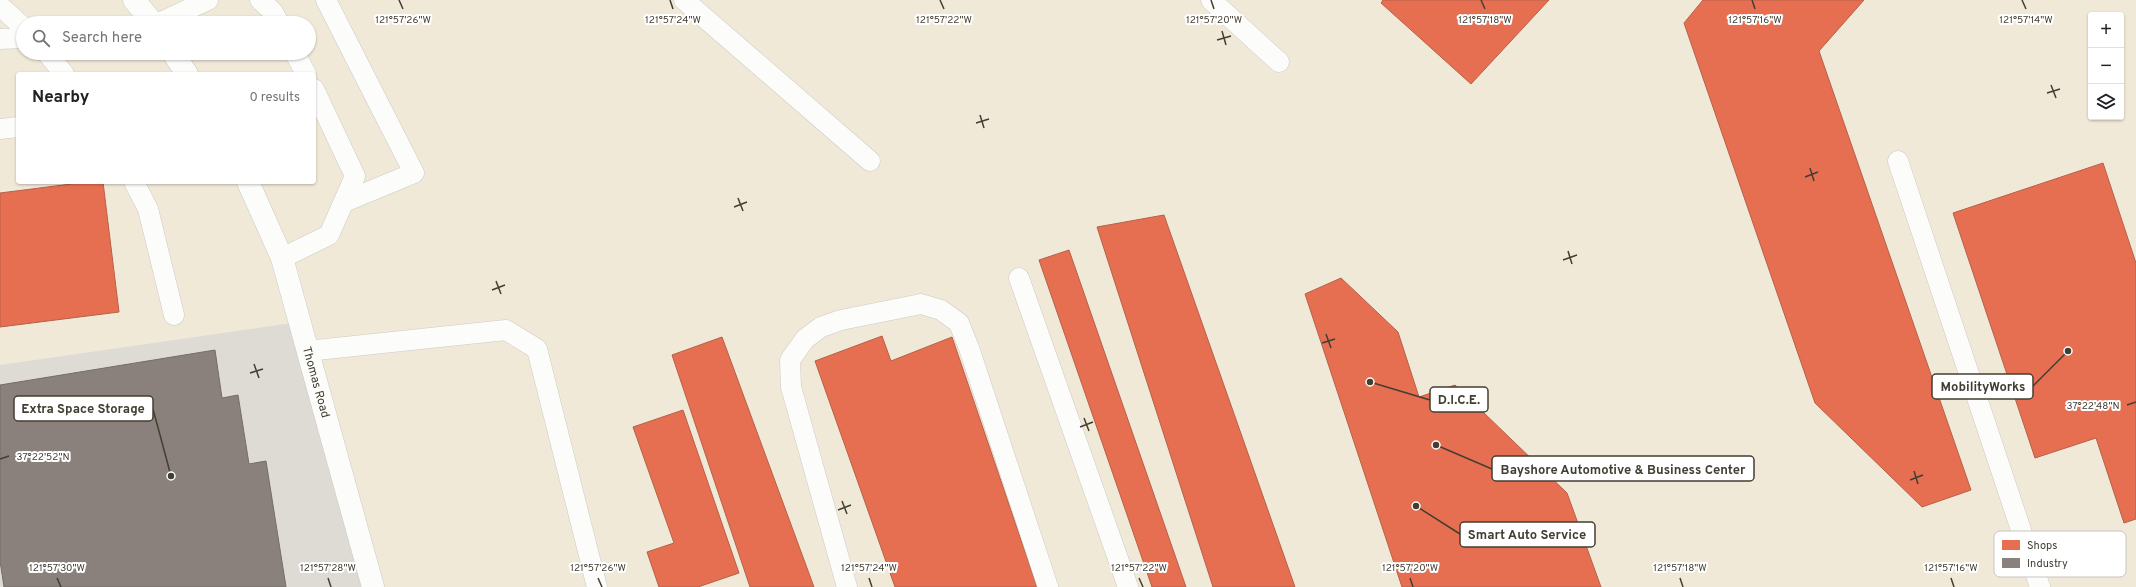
<!DOCTYPE html>
<meta charset="utf-8">
<style>
:root{--surface:#fff;--page:#f2f2f2;--text:#202124;--muted:#757577;--line:#e0e0e0}
body{margin:0;font-family:Overpass,sans-serif;background:var(--page);color:var(--text)}
.controls{position:absolute;right:12px;top:12px;display:grid;overflow:hidden;border-radius:4px;box-shadow:0 1px 3px #0004}
.controls button{width:36px;height:36px;display:grid;place-items:center;padding:0;border:0;border-bottom:1px solid var(--line);background:var(--surface);color:var(--text);font:20px sans-serif}
.list{margin:0;padding:0;list-style:none}
h2{display:flex;justify-content:space-between;align-items:center;height:52px;margin:0;padding:0 16px;font-size:17px}
h2 small{font-size:13px;font-weight:400;color:var(--muted)}
.icon{flex:none;width:22px;height:22px;fill:none;stroke:currentColor;stroke-width:2;stroke-linecap:round;stroke-linejoin:round}
.map{position:relative;flex:none;width:2136px;height:587px;overflow:hidden}
.search{position:absolute;background:var(--surface);box-shadow:0 1px 3px #0004;left:16px;top:16px;width:300px;height:44px;display:flex;align-items:center;gap:10px;box-sizing:border-box;padding:0 14px;border-radius:22px;color:var(--muted);font-size:15px}
.panel{position:absolute;background:var(--surface);box-shadow:0 1px 3px #0004;left:16px;top:72px;width:300px;height:112px;border-radius:4px}
.map>svg:first-child{display:block}
.commercial{fill:#f1e9d8;fill-rule:evenodd}
.industrial{fill:#dedbd4}
.shops{fill:#e76f51;stroke:#b66048}
.industry{fill:#8a817c;stroke:#756d66}
.lines{fill:none;stroke-linecap:round;stroke-linejoin:round}
.service-casing{stroke:#cccac4;stroke-width:21}
.tertiary-casing{stroke:#cccac4;stroke-width:23}
.service{stroke:#fcfcfb;stroke-width:20}
.tertiary{stroke:#fcfcfb;stroke-width:22}
.ticks{fill:none;stroke:#433e33;stroke-width:1.5}
.labels{text-anchor:middle;stroke-width:4;stroke-linejoin:round;paint-order:stroke}
.street-label{font-size:12px;fill:#433e33;stroke:#fff}
.key{fill:#fff;stroke:#c7c5c2;stroke-width:1}
.key-label{font-size:11px;fill:#433e33}
.ticks-label{font-size:10px;text-anchor:middle;fill:#433e33;stroke:#fff;stroke-width:4;stroke-linejoin:round;paint-order:stroke}
.leader{fill:none;stroke:#433e33;stroke-width:1.5}
.callout-dot{fill:#433e33;stroke:#fff;stroke-width:1.5}
.callout{fill:#fff;stroke:#433e33;stroke-width:1.5}
.callout-label{font-size:13px;text-anchor:middle;font-weight:bold;fill:#433e33}
</style>
<div class="map">
<svg width="2136" height="587" viewBox="0 0 2136 587">
<rect width="100%" height="100%" fill="#eeece6"/>
<!-- commercial -->
<path class="commercial" d="M0,0H2136V587H0ZM2091,15H2121V117H2091ZM23,23H309V53H23ZM18,74H314V182H18Z"/>
<!-- industrial -->
<path class="industrial" d="M299,322L373,587H0V365Z"/>
<!-- shops -->
<path class="shops" d="M1383,0H1549L1471,84L1381,3Z
M1703,0H1864L1819,51L1971,490L1922,507L1815,403L1684,23Z
M2103,163L2136,263V519L2124,523L2096,438L2035,458L1953,213Z
M87,182H103L119,312L0,327V193Z
M1164,215L1295,587H1213L1097,227Z
M1069,250L1186,587H1152L1039,260Z
M1341,278L1398,332L1419,397L1455,385L1567,493L1601,587H1402L1305,294Z
M882,336L891,361L952,337L1037,587H895L815,361Z
M722,337L814,587H750L672,355Z
M683,410L739,573L698,587H659L647,552L674,543L633,427Z"/>
<!-- industry -->
<path class="industry" d="M215,350L222,398L238,395L249,464L266,461L286,587H4L0,561V385Z"/>
<g class="lines">
<defs>
<path id="service" d="M260,0L273,12L279,23
M326,0L414,173L344,202
M684,0L870,161
M1211,0L1279,62
M0,6L23,27
M159,23L208,0
M0,39L23,38
M47,53L64,74
M295,53L306,74
M0,129L18,127
M1898,161L2040,587
M134,182L148,209L174,315
M282,258L329,235L355,176L314,89
M1019,278L1128,587
M307,351L506,330L537,349L597,587
M847,587L791,387L790,360L805,339L821,327L841,320L921,304L941,310L959,323L969,348L1048,587"/>
<g id="tertiary">
<path d="M134,0L153,23"/>
<path d="M173,53L187,74"/>
<path id="s1" d="M248,182L282,258L373,587"/>
</g>
</defs>
<!-- service casing -->
<use href="#service" class="service-casing"/>
<!-- tertiary casing -->
<use href="#tertiary" class="tertiary-casing"/>
<!-- service -->
<use href="#service" class="service"/>
<!-- tertiary -->
<use href="#tertiary" class="tertiary"/>
</g>
<!-- ticks -->
<path class="ticks" d="M399,0L403,9M670,0L673,9M940,0L944,9M1211,0L1214,9M1481,0L1485,9M1752,0L1755,9M2022,0L2026,9M1222,31L1226,45M1217,40L1231,36M2051,85L2056,98M2047,93L2060,89M980,115L984,128M976,123L989,119M1810,168L1814,181M1805,177L1818,172M738,198L743,211M734,207L747,202M1568,251L1572,264M1563,260L1577,255M496,281L501,294M492,290L505,285M1326,334L1331,348M1322,343L1335,339M254,364L259,378M250,373L263,369M2127,405L2136,402M1084,418L1089,431M1080,427L1093,422M0,459L9,456M1914,471L1918,484M1910,480L1923,475M842,501L847,514M838,510L851,505M57,578L61,587M328,578L331,587M598,578L602,587M869,578L872,587M1139,578L1143,587M1410,578L1413,587M1680,578L1683,587M1951,578L1954,587"/>
<g class="labels">
<!-- street labels -->
<g class="street-label">
<text dy="4" stroke="none"><textPath href="#s1" startOffset="212">Thomas Road</textPath></text>
</g>
</g>
<!-- legend -->
<rect x="1994" y="531" width="132" height="46" rx="6" class="key"/>
<rect x="2002" y="540" width="18" height="10" fill="#e76f51"/>
<rect x="2002" y="558" width="18" height="10" fill="#8a817c"/>
<g class="key-label">
<text x="2027" y="549">Shops</text>
<text x="2027" y="567">Industry</text>
</g>
<g class="ticks-label">
<text x="403" y="23">121°57'26"W</text>
<text x="673" y="23">121°57'24"W</text>
<text x="944" y="23">121°57'22"W</text>
<text x="1214" y="23">121°57'20"W</text>
<text x="1485" y="23">121°57'18"W</text>
<text x="1755" y="23">121°57'16"W</text>
<text x="2026" y="23">121°57'14"W</text>
<text x="2093" y="409">37°22'48"N</text>
<text x="43" y="460">37°22'52"N</text>
<text x="57" y="571">121°57'30"W</text>
<text x="328" y="571">121°57'28"W</text>
<text x="598" y="571">121°57'26"W</text>
<text x="869" y="571">121°57'24"W</text>
<text x="1139" y="571">121°57'22"W</text>
<text x="1410" y="571">121°57'20"W</text>
<text x="1680" y="571">121°57'18"W</text>
<text x="1951" y="571">121°57'16"W</text>
</g>
<!-- callouts -->
<path class="leader" d="M2068 351L2033 386M1370 382L1430 400M171 476L153 409M1436 445L1492 469M1416 506L1460 534"/>
<g class="callout-dot">
<circle cx="2068" cy="351" r="4"/>
<circle cx="1370" cy="382" r="4"/>
<circle cx="171" cy="476" r="4"/>
<circle cx="1436" cy="445" r="4"/>
<circle cx="1416" cy="506" r="4"/>
</g>
<g class="callout">
<rect x="1932" y="374" width="101" height="25" rx="4"/>
<rect x="1430" y="387" width="58" height="25" rx="4"/>
<rect x="14" y="396" width="139" height="25" rx="4"/>
<rect x="1492" y="456" width="262" height="25" rx="4"/>
<rect x="1460" y="522" width="135" height="25" rx="4"/>
</g>
<g class="callout-label">
<text x="1983" y="391">MobilityWorks</text>
<text x="1459" y="404">D.I.C.E.</text>
<text x="83" y="413">Extra Space Storage</text>
<text x="1623" y="474">Bayshore Automotive &amp; Business Center</text>
<text x="1527" y="539">Smart Auto Service</text>
</g>
</svg>
<div class="controls">
<button>+</button>
<button>−</button>
<button><svg class="icon" aria-label="layers" viewBox="0 0 24 24"><path d="M12 4l9 5-9 5-9-5zM3 14l9 5 9-5"/></svg></button>
</div>
<div class="search"><svg class="icon" aria-label="search" viewBox="0 0 24 24"><circle cx="10" cy="10" r="6"/><path d="M15 15l6 6"/></svg>Search here</div>
<section class="panel">
<h2>Nearby<small>0 results</small></h2>
<ul class="list">
</ul>
</section>
</div>
